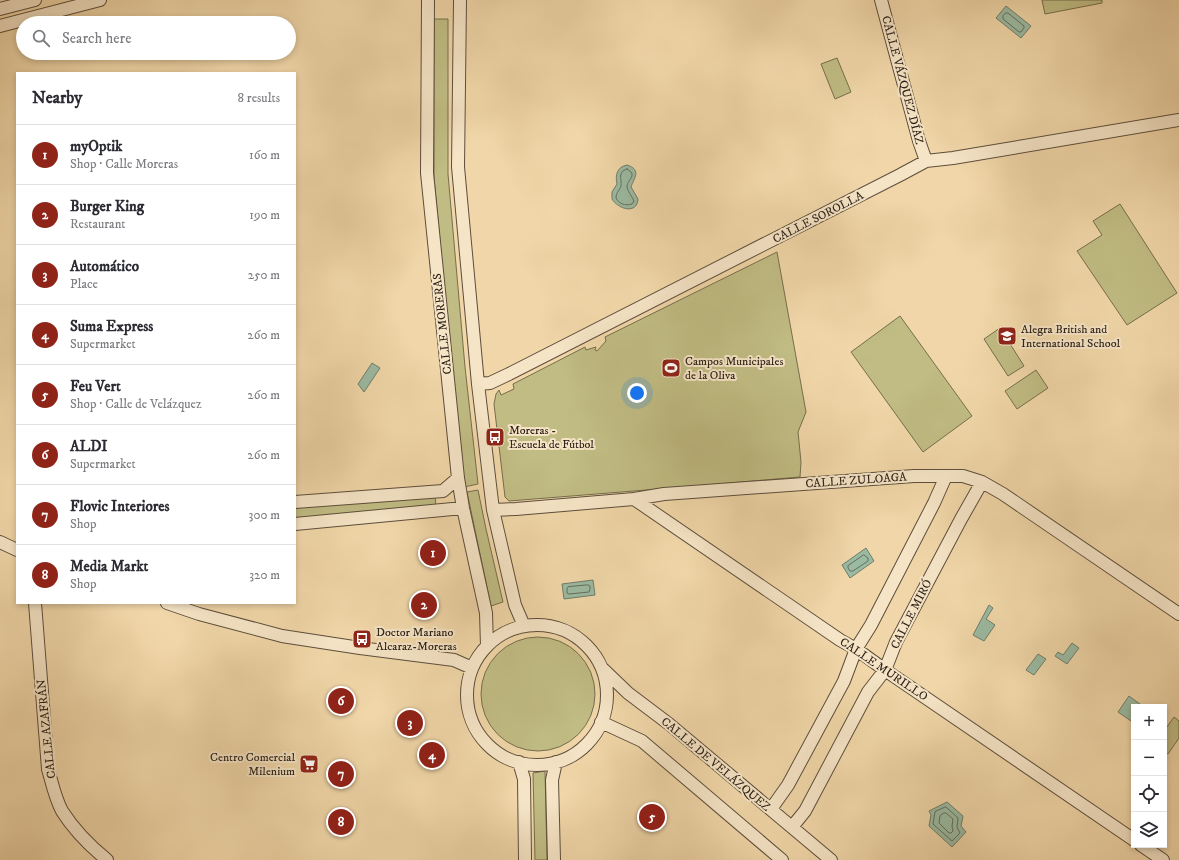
<!DOCTYPE html>
<meta charset="utf-8">
<style>
:root{--surface:#fff;--page:#f2f2f3;--text:#2b2b33;--muted:#7c7c81;--line:#e1e1e2;--accent:#8f2418}
body{margin:0;font-family:"IM FELL DW Pica",serif;background:var(--page);color:var(--text)}
.controls{position:absolute;right:12px;bottom:12px;display:grid;overflow:hidden;border-radius:0px;box-shadow:0 2px 6px #0003}
.controls button{width:36px;height:36px;display:grid;place-items:center;padding:0;border:0;border-bottom:1px solid var(--line);background:var(--surface);color:var(--text);font:20px sans-serif}
.you{position:absolute;left:637px;top:393px;width:14px;height:14px;margin:-10px;border:3px solid #fff;border-radius:50%;background:#1a73e8;box-shadow:0 0 0 6px #1a73e833}
.badge{display:grid;place-items:center;width:26px;height:26px;border-radius:50%;background:var(--accent);color:#fff;font-size:13px;font-weight:700}
.pin{position:absolute;translate:-50% -50%;border:2px solid #fff;box-shadow:0 1px 4px #0006}
.list{margin:0;padding:0;list-style:none}
h2{display:flex;justify-content:space-between;align-items:center;height:52px;margin:0;padding:0 16px;font-size:17px}
h2 small{font-size:13px;font-weight:400;color:var(--muted)}
.list li{display:grid;grid-template-columns:26px 1fr auto;gap:12px;align-items:center;box-sizing:border-box;height:60px;padding:0 16px;border-top:1px solid var(--line)}
.list b{display:block;font-size:15px;white-space:nowrap}
.list p{margin:0;font-size:13px;white-space:nowrap;color:var(--muted)}
.list em{font-size:13px;font-style:normal;color:var(--muted)}
.icon{flex:none;width:22px;height:22px;fill:none;stroke:currentColor;stroke-width:2;stroke-linecap:round;stroke-linejoin:round}
.map{position:relative;flex:none;width:1179px;height:860px;overflow:hidden}
.search{position:absolute;background:var(--surface);box-shadow:0 2px 6px #0003;left:16px;top:16px;width:280px;height:44px;display:flex;align-items:center;gap:10px;box-sizing:border-box;padding:0 14px;border-radius:22px;color:var(--muted);font-size:15px}
.panel{position:absolute;background:var(--surface);box-shadow:0 2px 6px #0003;left:16px;top:72px;width:280px;height:532px;border-radius:0px}
.map>svg:first-child{display:block}
.green{fill:#c0bc83;stroke:#766e4d}
.water{fill:#9bbaa2;stroke:#6f7d6a}
.lines{fill:none;stroke-linecap:round;stroke-linejoin:round}
.shore{stroke:#646e5c;stroke-width:1}
.minor-casing{stroke:#5d4e3b;stroke-width:14}
.minor{stroke:#f5e4c6;stroke-width:12}
.labels{text-anchor:middle;stroke-width:4;stroke-linejoin:round;paint-order:stroke}
.street-label{font-size:12px;fill:#2c2117;stroke:#f5e4c6}
.poi-label{font-size:12px;fill:#2c2117;stroke:#f5e4c6;text-anchor:start}
</style>
<div class="map">
<svg width="1179" height="860" viewBox="0 0 1179 860">
<rect width="100%" height="100%" fill="#f0d6a8"/>
<filter id="stains"><feTurbulence type="fractalNoise" baseFrequency=".005" numOctaves="4"/><feColorMatrix values="0 0 0 0 .2 0 0 0 0 .09 0 0 0 0 .02 0 0 0 .5 -.17"/></filter>
<radialGradient id="worn" r=".72"><stop offset=".6" stop-color="#630" stop-opacity="0"/><stop offset="1" stop-color="#630" stop-opacity=".3"/></radialGradient>
<!-- green -->
<path class="green" d="M1042,0H1102V3L1045,14Z
M434,19H448V174L465,367L478,484L464,487L453,381L434,177Z
M837,58L851,92L835,99L821,64Z
M1120,204L1177,293L1127,325L1077,251L1102,235L1093,221Z
M777,252L806,412L798,432L801,462L800,477L659,489L509,501L505,497L494,404L496,394L499,390L501,395L514,389L513,384L585,347L586,350L596,347L595,350L597,351L606,341L605,337Z
M900,316L972,416L923,452L851,352Z
M1000,328L1024,366L1008,376L984,339Z
M1036,370L1048,388L1017,409L1005,391Z
M478,490L486,529L503,602L491,606L467,492Z
M435,496L436,506L295,519V506Z
M481 694a57 57 0 1 1 114 0a57 57 0 1 1-114 0Z
M1174,717L1179,721V738L1168,754L1164,751V731Z
M545,771L547,860H535L533,773Z"/>
<!-- water -->
<path class="water" d="M1006,6L1031,26L1021,38L996,18Z
M627,165C642,170 634,178 631,187L638,199C637,215 618,209 612,199V192L617,184C615,175 617,167 627,165Z
M372,363L380,368L364,392L358,384Z
M866,548L874,561L850,578L842,565Z
M593,580L595,595L564,599L562,584Z
M989,605L993,608L986,619L995,625L984,641L973,635Z
M1072,643L1079,648L1067,664L1055,656L1058,652L1063,655Z
M1038,654L1046,659L1034,675L1026,670Z
M1129,696L1144,707H1134V723L1118,712Z
M947,802L963,816L961,826L966,832L952,847L929,826L931,815L929,811Z"/>
<g class="lines">
<!-- shore -->
<path class="shore" d="M1006,13H1008L1024,26V28L1021,32H1019L1003,19V16Z
M627,169C638,175 628,179 627,186C627,191 632,196 634,201L632,204C625,206 619,204 616,198C616,192 620,190 621,186C622,179 617,172 627,169Z
M864,555L868,558V561L853,571H850L848,568V566Z
M588,585L590,586V589L589,592L569,594L567,593V589L568,587Z
M946,807L958,818L957,827L960,833L952,841L933,824L935,812Z
M944,813H946L953,819L952,826L953,831L951,833H949L939,823L940,816Z"/>
<defs>
<path id="minor" d="M428,0L427,173L458,478L463,508L486,613L487,646
M460,0L458,167L478,384L490,485L493,510L515,605L524,626
M881,0L919,141L926,161
M0,9L35,0
M0,26L100,0
M478,384L490,383L509,374L900,175L926,161L953,158L1179,120
M634,499L840,640L856,649L885,670L1134,840
M295,502L443,491L458,478
M493,510L516,509L634,499L664,494L692,492L914,476H963L982,482L1003,494L1179,614
M295,524L463,508
M0,542L17,550
M35,603L48,769C52,783 55,798 62,811C74,830 90,846 107,860
M167,603L199,614L282,636L360,648L454,660L472,668
M467 695a70 70 0 1 1 140 0a70 70 0 1 1-140 0Z
M602,668L628,693L669,724L831,860
M601,722L642,741L782,860
M519,762L524,779L525,860
M771,809L788,785L844,681L856,649L871,625L934,503L946,476
M792,827L805,811L868,692L885,670L896,642L961,519L982,482
M1141,845L1163,860
M554,860L552,780L556,762"/>
</defs>
<!-- minor casing -->
<use href="#minor" class="minor-casing"/>
<!-- minor -->
<use href="#minor" class="minor"/>
</g>
<!-- icons -->
<defs>
<symbol id="school-square" viewBox="-11 -11 22 22"><rect x="-9" y="-9" width="18" height="18" rx="4" fill="#8f2418" stroke="#f5e4c6"/><path d="M0-5L7-2L0 1L-7-2ZM-4 1L0 2.5L4 1V4Q0 6-4 4Z" fill="#fff"/></symbol>
<symbol id="stadium-square" viewBox="-11 -11 22 22"><rect x="-9" y="-9" width="18" height="18" rx="4" fill="#8f2418" stroke="#f5e4c6"/><path d="M0-5a6.5 5 0 1 0 0 10a6.5 5 0 1 0 0-10ZM-3.5-1.8h7v3.6h-7Z" fill="#fff"/></symbol>
<symbol id="bus-square" viewBox="-11 -11 22 22"><rect x="-9" y="-9" width="18" height="18" rx="4" fill="#8f2418" stroke="#f5e4c6"/><path d="M-5-6H5V4H4V6H2V4H-2V6H-4V4H-5ZM-3.5-4V0h7V-4ZM-3.5 1.2v1.5H-2V1.2ZM2 1.2v1.5H3.5V1.2Z" fill="#fff"/></symbol>
<symbol id="supermarket-square" viewBox="-11 -11 22 22"><rect x="-9" y="-9" width="18" height="18" rx="4" fill="#8f2418" stroke="#f5e4c6"/><path d="M-6-5.5h2.5l.6 2H6L4.5 2H-2.5L-4.4-4H-6ZM-1.5 3.2a1.3 1.3 0 1 0 .1 0ZM3 3.2a1.3 1.3 0 1 0 .1 0Z" fill="#fff"/></symbol>
</defs>
<g fill-rule="evenodd">
<use href="#school-square" x="996" y="325" width="22" height="22"/>
<use href="#stadium-square" x="660" y="357" width="22" height="22"/>
<use href="#bus-square" x="484" y="426" width="22" height="22"/>
<use href="#bus-square" x="351" y="628" width="22" height="22"/>
<use href="#supermarket-square" x="298" y="753" width="22" height="22"/>
</g>
<g class="labels">
<!-- street labels -->
<g class="street-label">
<text transform="translate(903 80) rotate(75)" y="4">CALLE VÁZQUEZ DÍAZ</text>
<text transform="translate(818 217) rotate(-27)" y="4">CALLE SOROLLA</text>
<text transform="translate(442 324) rotate(-96)" y="4">CALLE MORERAS</text>
<text transform="translate(856 480) rotate(-4)" y="4">CALLE ZULOAGA</text>
<text transform="translate(911 614) rotate(-63)" y="4">CALLE MIRÓ</text>
<text transform="translate(884 669) rotate(34)" y="4">CALLE MURILLO</text>
<text transform="translate(46 729) rotate(-96)" y="4">CALLE AZAFRÁN</text>
<text transform="translate(716 764) rotate(40)" y="4">CALLE DE VELÁZQUEZ</text>
</g>
<!-- poi labels -->
<g class="poi-label">
<text x="1021" y="333">Alegra British and<tspan x="1021" dy="14">International School</tspan></text>
<text x="685" y="365">Campos Municipales<tspan x="685" dy="14">de la Oliva</tspan></text>
<text x="509" y="434">Moreras -<tspan x="509" dy="14">Escuela de Fútbol</tspan></text>
<text x="376" y="636">Doctor Mariano<tspan x="376" dy="14">Alcaraz-Moreras</tspan></text>
<text x="295" y="761" text-anchor="end">Centro Comercial<tspan x="295" dy="14">Milenium</tspan></text>
</g>
</g>
<rect width="100%" height="100%" filter="url(#stains)"/>
<rect width="100%" height="100%" fill="url(#worn)"/>
</svg>
<div class="controls">
<button>+</button>
<button>−</button>
<button><svg class="icon" aria-label="locate" viewBox="0 0 24 24"><circle cx="12" cy="12" r="6"/><path d="M12 2v4M12 18v4M2 12h4M18 12h4"/></svg></button>
<button><svg class="icon" aria-label="layers" viewBox="0 0 24 24"><path d="M12 4l9 5-9 5-9-5zM3 14l9 5 9-5"/></svg></button>
</div>
<div class="you"></div>
<div class="pin badge" style="left:433px;top:553px">1</div>
<div class="pin badge" style="left:424px;top:605px">2</div>
<div class="pin badge" style="left:410px;top:723px">3</div>
<div class="pin badge" style="left:432px;top:755px">4</div>
<div class="pin badge" style="left:652px;top:817px">5</div>
<div class="pin badge" style="left:341px;top:701px">6</div>
<div class="pin badge" style="left:341px;top:774px">7</div>
<div class="pin badge" style="left:341px;top:822px">8</div>
<div class="search"><svg class="icon" aria-label="search" viewBox="0 0 24 24"><circle cx="10" cy="10" r="6"/><path d="M15 15l6 6"/></svg>Search here</div>
<section class="panel">
<h2>Nearby<small>8 results</small></h2>
<ul class="list">
<li><span class="badge">1</span><div><b>myOptik</b><p>Shop · Calle Moreras</p></div><em>160 m</em></li>
<li><span class="badge">2</span><div><b>Burger King</b><p>Restaurant</p></div><em>190 m</em></li>
<li><span class="badge">3</span><div><b>Automático</b><p>Place</p></div><em>250 m</em></li>
<li><span class="badge">4</span><div><b>Suma Express</b><p>Supermarket</p></div><em>260 m</em></li>
<li><span class="badge">5</span><div><b>Feu Vert</b><p>Shop · Calle de Velázquez</p></div><em>260 m</em></li>
<li><span class="badge">6</span><div><b>ALDI</b><p>Supermarket</p></div><em>260 m</em></li>
<li><span class="badge">7</span><div><b>Flovic Interiores</b><p>Shop</p></div><em>300 m</em></li>
<li><span class="badge">8</span><div><b>Media Markt</b><p>Shop</p></div><em>320 m</em></li>
</ul>
</section>
</div>
